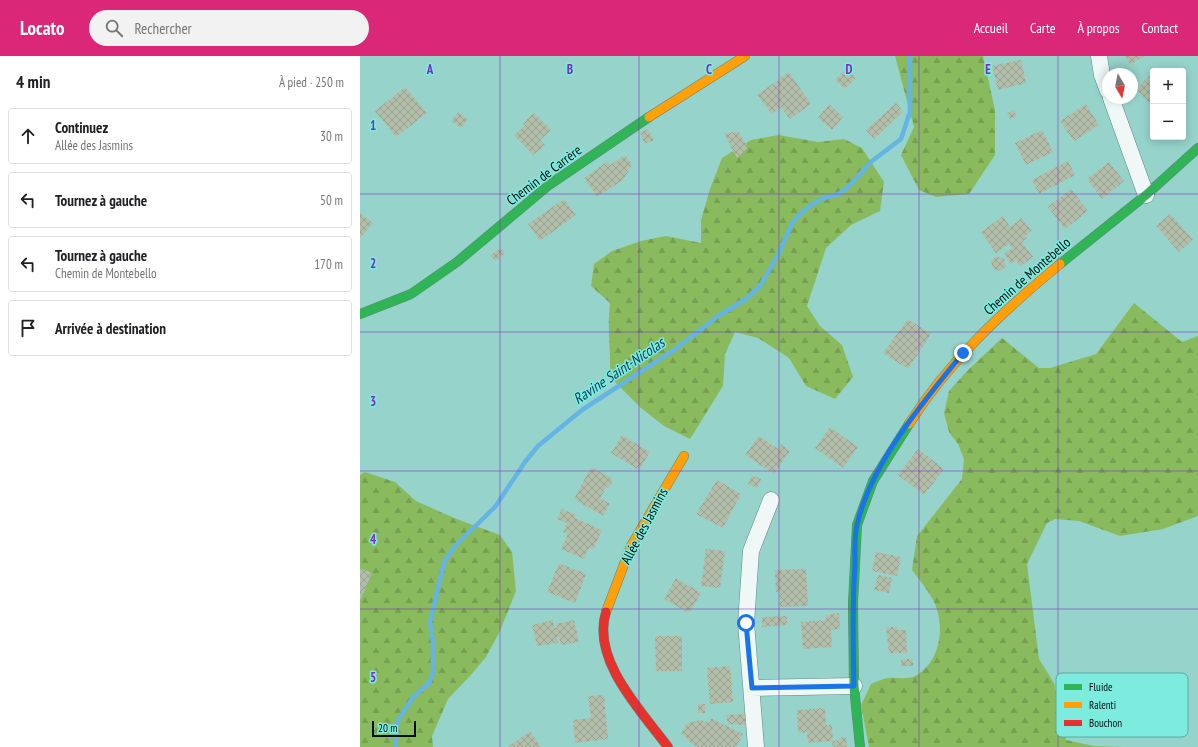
<!DOCTYPE html>
<html lang="fr">
<meta charset="utf-8">
<style>
:root{--surface:#fff;--page:#f2f2f2;--text:#202124;--muted:#757577;--line:#e0e0e0;--accent:#db2777}
body{margin:0;font-family:"PT Sans Narrow",sans-serif;background:var(--page);color:var(--text)}
.controls{position:absolute;right:12px;top:12px;display:grid;overflow:hidden;border-radius:4px;box-shadow:0 2px 10px #0003}
.controls button{width:36px;height:36px;display:grid;place-items:center;padding:0;border:0;border-bottom:1px solid var(--line);background:var(--surface);color:var(--text);font:20px sans-serif}
.compass{position:absolute;left:742px;top:12px;width:36px;height:36px;border-radius:50%;background:var(--surface);box-shadow:0 2px 10px #0003;rotate:170deg}
.scale{position:absolute;left:12px;bottom:10px;width:44px;box-sizing:border-box;padding-left:4px;border:2px solid #000f0d;border-top:0;font-size:11px;line-height:14px;white-space:nowrap;color:#000f0d;-webkit-text-stroke:3px #7decdf;paint-order:stroke}
.stop{position:absolute;width:12px;height:12px;margin:-9px;border:3px solid #1a73e8;border-radius:50%;background:#fff}
.stop.end{background:#1a73e8;border-color:#fff;box-shadow:0 1px 4px #0008}
.list{margin:0;padding:0;list-style:none}
h2{display:flex;justify-content:space-between;align-items:center;height:52px;margin:0;padding:0 16px;font-size:17px}
h2 small{font-size:13px;font-weight:400;color:var(--muted)}
.list li{display:grid;grid-template-columns:26px 1fr auto;gap:12px;align-items:center;box-sizing:border-box;height:56px;margin:0 8px 8px;padding:0 8px;border:1px solid var(--line);border-radius:4px}
.list b{display:block;font-size:15px;white-space:nowrap}
.list p{margin:0;font-size:13px;white-space:nowrap;color:var(--muted)}
.list em{font-size:13px;font-style:normal;color:var(--muted)}
.icon{flex:none;width:22px;height:22px;fill:none;stroke:currentColor;stroke-width:2;stroke-linecap:round;stroke-linejoin:round}
.map{position:relative;flex:none;width:838px;height:691px;overflow:hidden}
header{display:flex;align-items:center;gap:24px;box-sizing:border-box;height:56px;padding:0 20px;background:var(--accent);color:#fff}
header strong{font-size:19px}
nav{display:flex;gap:22px;margin-inline-start:auto;font-size:14px}
.search{width:280px;height:36px;background:var(--page);display:flex;align-items:center;gap:10px;box-sizing:border-box;padding:0 14px;border-radius:22px;color:var(--muted);font-size:15px}
main{display:flex}
aside{flex:1;background:var(--surface)}
.map>svg:first-child{display:block}
.forest{fill:url(#forest-firs)}
.lines{fill:none;stroke-linecap:round;stroke-linejoin:round}
.stream{stroke:#64b4e4;stroke-width:4.5}
.building{fill:url(#building-cross-hatch)}
.street-casing{stroke:#5e8681;stroke-width:17}
.fast-casing{stroke:#5e8681;stroke-width:10}
.slow-casing{stroke:#5e8681;stroke-width:10}
.jam-casing{stroke:#5e8681;stroke-width:10}
.street{stroke:#eff8f7;stroke-width:16}
.fast{stroke:#30b455;stroke-width:9}
.slow{stroke:#ff9f0a;stroke-width:9}
.jam{stroke:#e5322d;stroke-width:9}
.route{stroke:#1a73e8;stroke-width:5}
.grid{fill:none;stroke:#7b2cbf;stroke-width:1;stroke-opacity:0.55}
.labels{text-anchor:middle;stroke-width:3;stroke-linejoin:round;paint-order:stroke}
.street-label{font-size:14px;fill:#000f0d;stroke:#7decdf}
.water-label{font-size:15px;font-style:italic;fill:#083b5e;stroke:#7decdf}
.key{fill:#7decdf;stroke:#58aaa0;stroke-width:1}
.key-label{font-size:11px;fill:#000f0d}
.grid-label{font-size:13px;text-anchor:middle;font-weight:bold;fill:#7b2cbf;stroke:#7decdf;stroke-width:3;stroke-linejoin:round;paint-order:stroke}
</style>
<header>
<strong>Locato</strong>
<div class="search"><svg class="icon" aria-label="search" viewBox="0 0 24 24"><circle cx="10" cy="10" r="6"/><path d="M15 15l6 6"/></svg>Rechercher</div>
<nav><a>Accueil</a><a>Carte</a><a>À propos</a><a>Contact</a></nav>
</header>
<main>
<aside>
<h2>4 min<small>À pied · 250 m</small></h2>
<ul class="list">
<li><svg class="icon" aria-label="ahead" viewBox="0 0 24 24"><path d="M12 20V5M6 11l6-6 6 6"/></svg><div><b>Continuez</b><p>Allée des Jasmins</p></div><em>30 m</em></li>
<li><svg class="icon" aria-label="left" viewBox="0 0 24 24"><path d="M17 20v-9H6M10 6l-5 5 5 5"/></svg><div><b>Tournez à gauche</b></div><em>50 m</em></li>
<li><svg class="icon" aria-label="left" viewBox="0 0 24 24"><path d="M17 20v-9H6M10 6l-5 5 5 5"/></svg><div><b>Tournez à gauche</b><p>Chemin de Montebello</p></div><em>170 m</em></li>
<li><svg class="icon" aria-label="arrive" viewBox="0 0 24 24"><path d="M6 21V4h12l-3 4 3 4H6"/></svg><div><b>Arrivée à destination</b></div></li>
</ul>
</aside>
<div class="map">
<svg width="838" height="691" viewBox="0 0 838 691">
<defs>
<pattern id="forest-firs" width="22" height="20" patternUnits="userSpaceOnUse"><rect width="22" height="20" fill="#89bb5e"/><path d="M5 1l3.5 6h-7zM16 11l3.5 6h-7z" fill="#74a050"/></pattern>
<pattern id="building-cross-hatch" width="8" height="8" patternUnits="userSpaceOnUse"><rect width="8" height="8" fill="#b2beaa"/><path d="M0 0l8 8M0 8l8-8" fill="none" stroke="#97a291"/></pattern>
</defs>
<rect width="100%" height="100%" fill="#96d3cb"/>
<!-- forest -->
<path class="forest" d="M535,0H623L635,54V99L609,138L576,141L559,134L541,99L554,71Z
M419,79L458,86L484,83L502,92L524,126L520,155L491,169L466,192L447,250L460,270L482,289L493,321L475,343L446,330L429,302L398,282L375,276L365,298L363,330L330,383L304,370L281,352L250,321C251,296 247,272 250,247L231,230L234,208L252,195L281,185L306,180L341,187V164L350,133L362,102L391,84Z
M774,247L822,286L838,280V460L803,473L760,480L719,465L695,463L687,467L667,508L679,603L694,627L706,684L734,690L765,691H509L501,649L511,628C516,626 522,623 528,622C536,621 548,624 555,620C582,606 586,566 572,542C566,532 559,523 552,514L557,480L602,423L604,403L598,388L589,376L584,357L589,335L608,314L642,282L679,312H690L736,298Z
M5,416L35,426L56,445L94,462L140,479L152,496L156,535L140,575L126,601L110,620L88,643L72,680L73,691H0V419Z"/>
<g class="lines">
<!-- stream -->
<path class="stream" d="M36,691L35,678L37,666L53,641L69,627L73,616V586L70,566L84,506L95,490L135,451L165,406L178,390L222,354L314,294L358,260L386,243L400,230L419,197L432,167L441,157L451,149L463,142L479,138L491,128L512,105L541,83L550,56V0"/>
</g>
<!-- building -->
<path class="building" d="M765,0H784L770,9Z
M661,4L666,27L638,34L632,10Z
M486,13L496,22L485,33L475,24Z
M429,16L451,48L430,63L421,51L412,58L397,39Z
M793,16V48L792,49L776,33Z
M45,31L67,57L36,81L15,55Z
M536,47L543,56L514,83L506,74Z
M469,48L483,61L472,74L458,62Z
M726,48L739,69L714,85L700,65Z
M654,54L657,60L650,63L647,57Z
M98,56L108,63L101,72L91,65Z
M174,57L191,74L180,84L185,89L173,99L154,79L165,69L163,67Z
M288,73L294,84L285,88L280,77Z
M682,74L693,96L666,109L655,87Z
M378,75L388,92L377,102L364,78Z
M265,99L272,109L263,124L237,141L224,122L248,105L250,109Z
M708,105L715,119L679,138L672,124Z
M749,106L764,125L742,143L727,123Z
M711,133L728,155L705,173L688,151Z
M204,143L216,159L180,185L168,168Z
M0,157L13,167L0,182Z
M810,158L833,183L819,196L796,170Z
M643,160L650,171L662,162L672,175L665,180L667,182L662,186L673,201L660,210L656,204L651,208L644,198L652,192L649,188L636,197L621,176Z
M141,192L145,198L135,205L130,199Z
M637,200L644,203L646,210L640,215L633,213L631,205Z
M548,263L571,278L548,313L523,297Z
M470,371L498,391L483,412L455,392Z
M262,379L290,396L279,414L251,397Z
M399,380L418,393L421,388L430,395L414,418L385,399Z
M558,393L584,413L564,439L538,419Z
M231,411L251,422L252,427L249,431L246,432L240,442L250,448L243,460L214,443Z
M392,419L401,423L397,432L388,428Z
M357,424L381,438L363,472L336,458Z
M202,453L216,459L215,462L242,474L233,494L229,492L224,503L201,493L208,478L203,476L207,467L197,463Z
M346,493L365,495L360,532L341,530Z
M516,496L541,501L537,520L512,515Z
M199,507L226,518L215,547L187,536Z
M0,512L12,517L0,545Z
M446,513L448,550L420,551V536H416L415,514Z
M518,519L532,522L529,537L514,534Z
M316,522L341,537L329,557L304,543Z
M479,557L480,573L471,574L472,591L443,593L441,566L466,564V559Z
M427,560V569L402,571V561Z
M193,564L194,572H197L196,568L214,564L219,586L201,589L199,581H197L198,587L177,590L172,569Z
M526,571H537V574H546L547,597H529Z
M295,580H322V615H296Z
M541,603H553V610H541Z
M370,610L373,646L350,648L347,612Z
M244,639L248,683L215,687L213,664L231,662L228,640Z
M338,648H345V657H338Z
M465,652L466,669H472L473,685L479,684V682L486,681L487,691H473L472,685L448,687L447,676L438,677L437,654Z
M385,658V669L368,668L366,659Z
M351,662L383,678L376,691H337L332,688L321,677L327,667L341,664L349,667Z
M170,675L181,691H148Z"/>
<g class="lines">
<defs>
<path id="street" d="M739,0L742,19L748,35
M751,42L786,139
M392,632L494,630
M396,691L386,567L391,495L411,444"/>
<path id="fast" d="M700,208L786,139L838,92
M0,258L51,238L97,206L189,129L289,61
M500,691L494,630L493,547L497,469L513,425L549,368"/>
<path id="slow" d="M289,61L385,0
M549,368C589,305 643,255 700,208
M246,556L271,490L324,400"/>
<path id="jam" d="M246,556C231,604 282,656 308,691"/>
</defs>
<!-- street casing -->
<use href="#street" class="street-casing"/>
<!-- fast casing -->
<use href="#fast" class="fast-casing"/>
<!-- slow casing -->
<use href="#slow" class="slow-casing"/>
<!-- jam casing -->
<use href="#jam" class="jam-casing"/>
<!-- street -->
<use href="#street" class="street"/>
<!-- fast -->
<use href="#fast" class="fast"/>
<!-- slow -->
<use href="#slow" class="slow"/>
<!-- jam -->
<use href="#jam" class="jam"/>
</g>
<g class="lines">
<!-- route -->
<path class="route" d="M386,567L392,632L494,630C493,590 492,549 495,509C495,496 494,481 497,469C511,407 564,345 603,297"/>
</g>
<!-- grid -->
<path class="grid" d="M140,0V691M279,0V691M419,0V691M559,0V691M698,0V691M0,138H838M0,276H838M0,415H838M0,553H838"/>
<g class="labels">
<!-- street labels -->
<g class="street-label">
<text transform="translate(184 119) rotate(-37)" y="5">Chemin de Carrère</text>
<text transform="translate(667 220) rotate(-41)" y="5">Chemin de Montebello</text>
<text transform="translate(284 470) rotate(-62)" y="5">Allée des Jasmins</text>
</g>
<!-- water labels -->
<g class="water-label">
<text transform="translate(259 315) rotate(-34)" y="5">Ravine Saint-Nicolas</text>
</g>
</g>
<!-- legend -->
<rect x="696" y="617" width="132" height="64" rx="6" class="key"/>
<rect x="704" y="628" width="18" height="6" fill="#30b455"/>
<rect x="704" y="646" width="18" height="6" fill="#ff9f0a"/>
<rect x="704" y="664" width="18" height="6" fill="#e5322d"/>
<g class="key-label">
<text x="729" y="635">Fluide</text>
<text x="729" y="653">Ralenti</text>
<text x="729" y="671">Bouchon</text>
</g>
<g class="grid-label">
<text x="70" y="18">A</text>
<text x="210" y="18">B</text>
<text x="349" y="18">C</text>
<text x="489" y="18">D</text>
<text x="628" y="18">E</text>
<text x="13" y="74">1</text>
<text x="13" y="212">2</text>
<text x="13" y="350">3</text>
<text x="13" y="488">4</text>
<text x="13" y="626">5</text>
</g>
</svg>
<div class="controls">
<button>+</button>
<button>−</button>
</div>
<svg class="compass" viewBox="-18 -18 36 36"><path d="M0-13l5 13h-10z" fill="#e53935"/><path d="M0 13l5-13h-10z" fill="#757577"/></svg>
<div class="scale">20 m</div>
<div class="stop" style="left:386px;top:567px"></div>
<div class="stop end" style="left:603px;top:297px"></div>
</div>
</main>
